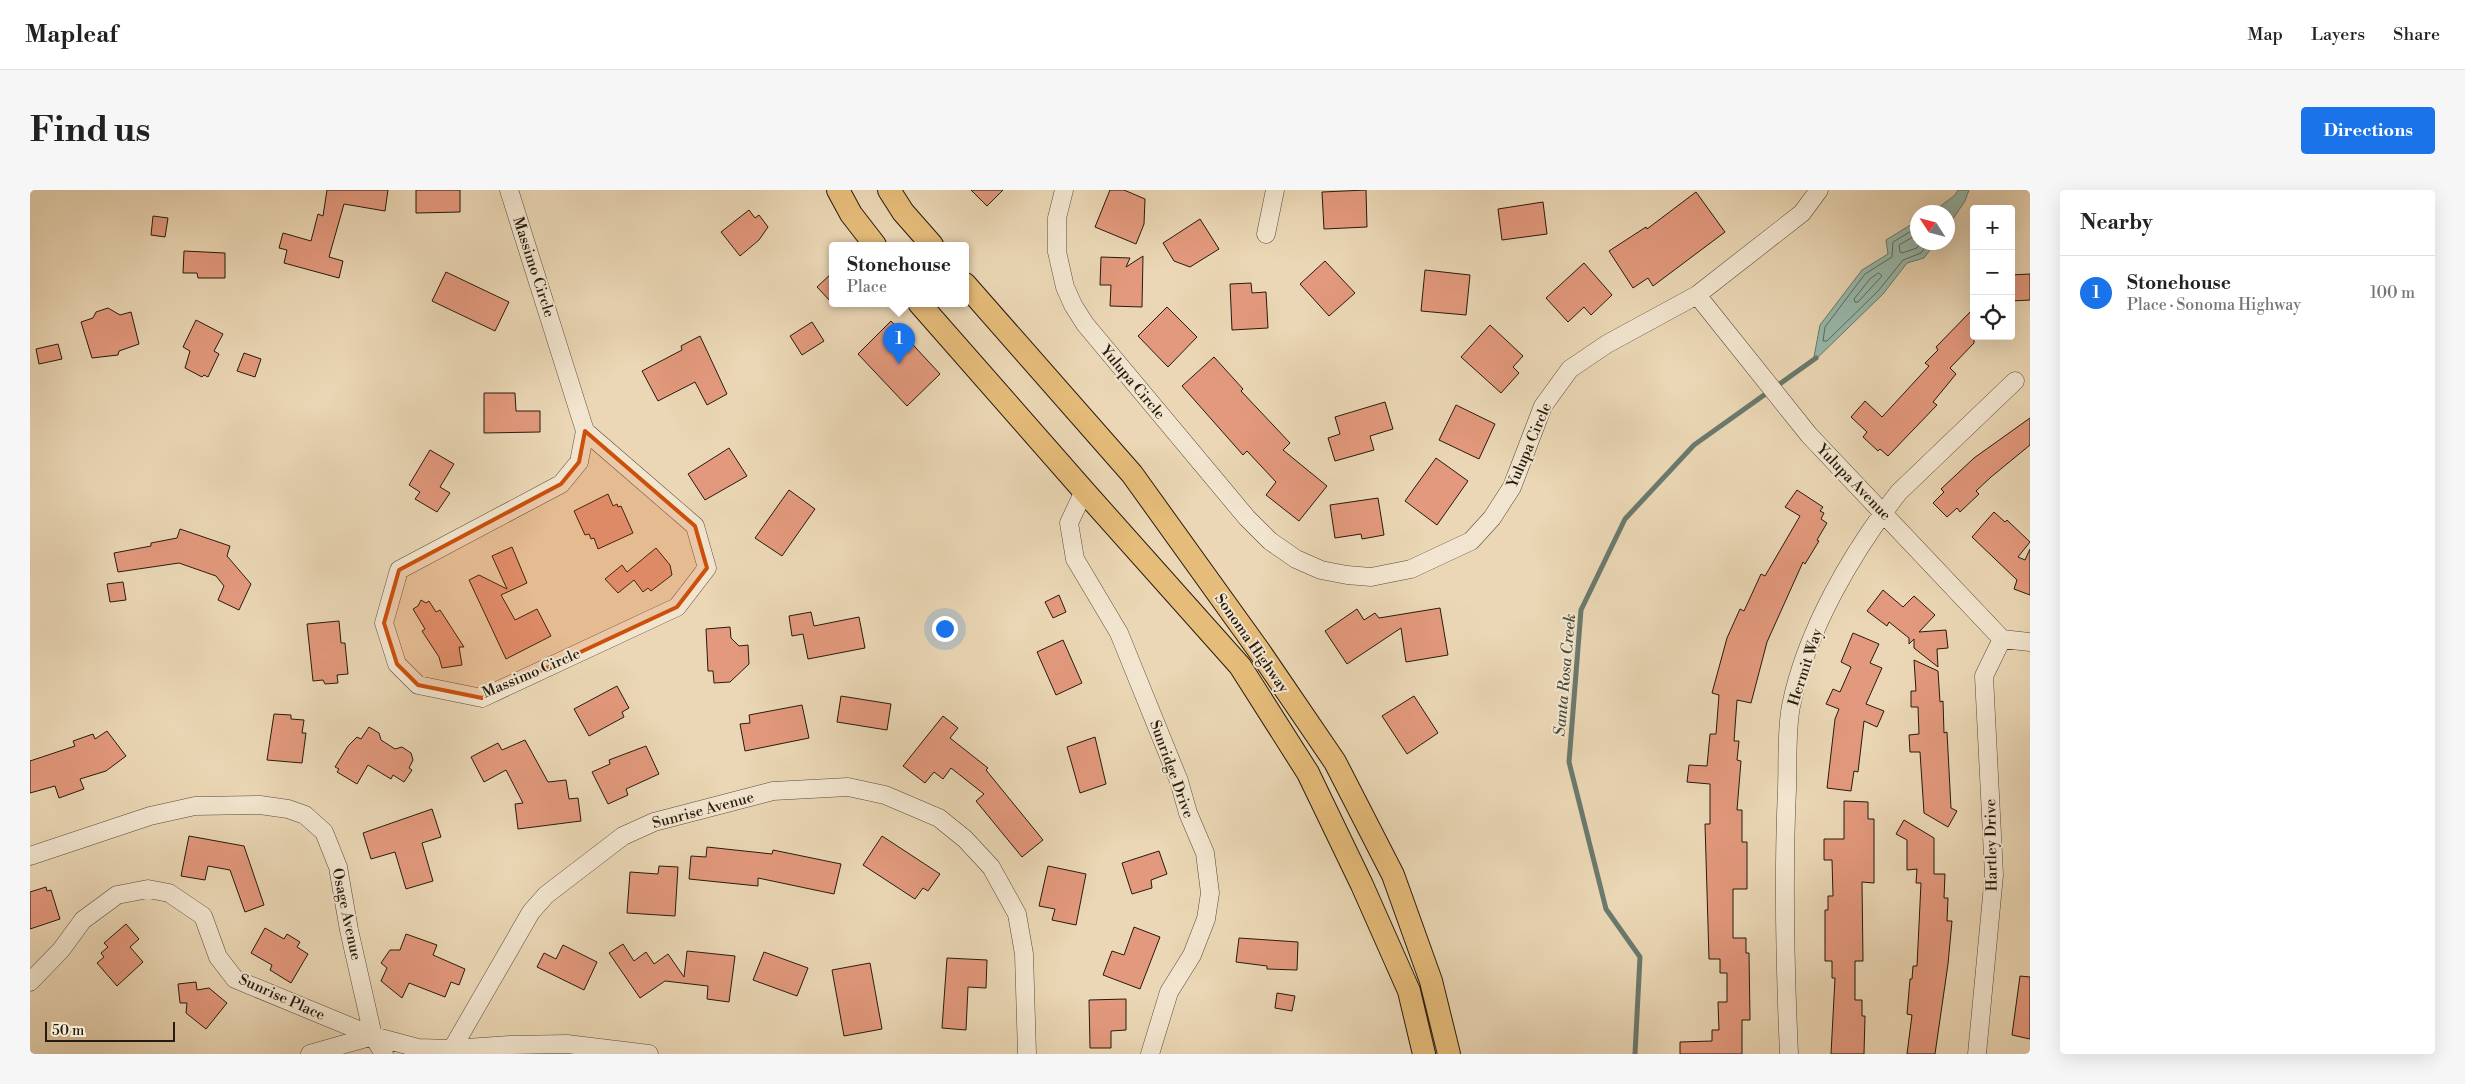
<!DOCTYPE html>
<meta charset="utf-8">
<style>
:root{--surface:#fff;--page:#f6f6f6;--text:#222;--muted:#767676;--line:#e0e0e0;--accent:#1a73e8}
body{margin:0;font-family:"Libre Bodoni",serif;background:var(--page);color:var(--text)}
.controls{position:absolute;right:15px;top:15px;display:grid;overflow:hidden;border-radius:5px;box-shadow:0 5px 20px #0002}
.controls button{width:45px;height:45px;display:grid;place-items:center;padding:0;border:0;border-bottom:1px solid var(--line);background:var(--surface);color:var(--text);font:25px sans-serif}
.compass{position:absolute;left:1880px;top:15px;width:45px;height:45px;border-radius:50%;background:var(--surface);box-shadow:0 5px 20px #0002;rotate:306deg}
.scale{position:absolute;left:15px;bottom:12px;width:130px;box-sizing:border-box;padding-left:5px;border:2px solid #261b0d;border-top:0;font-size:14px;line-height:18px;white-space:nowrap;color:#261b0d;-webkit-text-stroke:4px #f2e5cf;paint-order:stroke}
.you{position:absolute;left:914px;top:438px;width:18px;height:18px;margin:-12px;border:4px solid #fff;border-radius:50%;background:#1a73e8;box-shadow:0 0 0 8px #1a73e833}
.badge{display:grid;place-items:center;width:32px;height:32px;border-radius:50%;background:var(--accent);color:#fff;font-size:16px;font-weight:700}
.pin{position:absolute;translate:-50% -41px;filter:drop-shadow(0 1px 2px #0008)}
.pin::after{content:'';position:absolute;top:26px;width:18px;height:15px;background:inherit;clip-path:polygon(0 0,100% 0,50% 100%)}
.popup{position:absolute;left:799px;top:52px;width:140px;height:65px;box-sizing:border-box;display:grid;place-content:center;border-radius:5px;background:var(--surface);filter:drop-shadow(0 1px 4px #0005);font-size:16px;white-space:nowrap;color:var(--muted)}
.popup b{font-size:19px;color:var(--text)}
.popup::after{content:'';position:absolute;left:50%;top:100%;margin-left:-10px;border:10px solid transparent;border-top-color:var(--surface)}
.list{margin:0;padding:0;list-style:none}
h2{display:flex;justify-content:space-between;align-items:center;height:65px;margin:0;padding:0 20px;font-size:21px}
h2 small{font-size:16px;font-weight:400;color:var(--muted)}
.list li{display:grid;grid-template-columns:32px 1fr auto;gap:15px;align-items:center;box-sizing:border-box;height:75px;padding:0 20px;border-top:1px solid var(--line)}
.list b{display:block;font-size:19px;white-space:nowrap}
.list p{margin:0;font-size:16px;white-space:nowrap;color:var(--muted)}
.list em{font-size:16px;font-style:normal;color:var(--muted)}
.icon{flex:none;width:28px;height:28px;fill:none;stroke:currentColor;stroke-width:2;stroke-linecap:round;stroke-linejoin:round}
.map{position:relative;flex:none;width:2000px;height:864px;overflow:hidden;border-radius:5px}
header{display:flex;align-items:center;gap:30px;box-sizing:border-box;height:70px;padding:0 25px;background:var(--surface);border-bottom:1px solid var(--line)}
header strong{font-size:24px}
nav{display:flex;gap:28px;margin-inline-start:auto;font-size:18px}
.intro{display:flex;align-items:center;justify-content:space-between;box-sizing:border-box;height:120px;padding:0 30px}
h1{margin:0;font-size:35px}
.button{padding:12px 22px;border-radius:5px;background:var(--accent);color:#fff;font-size:18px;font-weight:700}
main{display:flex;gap:30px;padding:0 30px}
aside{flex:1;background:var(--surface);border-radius:5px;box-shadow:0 5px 20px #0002}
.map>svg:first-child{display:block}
.water{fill:#98baad;stroke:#6a7a6d}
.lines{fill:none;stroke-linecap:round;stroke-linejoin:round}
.shore{stroke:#5f6a5d;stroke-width:1}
.stream{stroke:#6a7a6d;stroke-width:5}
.building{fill:#e3997d;stroke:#261b0d}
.minor-casing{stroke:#574a37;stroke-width:19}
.major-casing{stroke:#261b0d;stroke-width:24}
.minor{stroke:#f2e5cf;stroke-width:18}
.major{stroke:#e6bc7a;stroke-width:22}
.marked{fill:#cb500c;fill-opacity:0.2;stroke:#cb500c;stroke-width:4;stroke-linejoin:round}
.labels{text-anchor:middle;stroke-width:4;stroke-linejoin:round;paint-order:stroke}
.street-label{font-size:15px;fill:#261b0d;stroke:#f2e5cf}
.water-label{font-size:16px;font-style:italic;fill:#484b3d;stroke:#f2e5cf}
</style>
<header>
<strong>Mapleaf</strong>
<nav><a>Map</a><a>Layers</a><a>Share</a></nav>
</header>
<div class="intro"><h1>Find us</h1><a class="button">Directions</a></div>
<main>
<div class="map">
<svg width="2000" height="864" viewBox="0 0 2000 864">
<rect width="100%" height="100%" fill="#ebd7b5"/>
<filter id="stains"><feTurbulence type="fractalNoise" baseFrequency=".004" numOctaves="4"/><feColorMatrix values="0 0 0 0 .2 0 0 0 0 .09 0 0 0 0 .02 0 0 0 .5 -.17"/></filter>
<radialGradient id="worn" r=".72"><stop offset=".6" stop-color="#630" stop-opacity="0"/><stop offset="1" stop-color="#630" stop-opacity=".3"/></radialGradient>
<!-- water -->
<path class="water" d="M1928,0H1939L1935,11L1918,36V22H1903L1925,5Z
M1887,31L1888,52L1905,53L1894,68L1877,73L1853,104L1783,172L1790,135L1832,80L1858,64L1856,50Z"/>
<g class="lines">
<!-- shore -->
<path class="shore" d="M1888,37L1863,52L1862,67L1835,84L1795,137L1793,151H1797L1849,100L1873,70L1891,63L1899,52
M1888,44L1869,55L1870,62L1872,63L1887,58L1891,52
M1849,83L1852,86L1828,112H1825L1824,109L1840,89Z"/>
<!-- stream -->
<path class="stream" d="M1605,864L1610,767L1576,719L1539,572L1551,420L1595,329L1664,255L1786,168"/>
</g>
<!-- building -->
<path class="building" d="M297,0H358L355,21L314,14L299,67L313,71L309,88L254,73L257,60L249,58L253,43L281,51L288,24L293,26Z
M386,0H430V22L386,23Z
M941,0H973L957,16Z
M1080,0H1094L1115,9L1114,34L1106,54L1065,37Z
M1336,0L1337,37L1294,39L1292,2Z
M1666,2L1695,42L1623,96L1618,88L1603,98L1579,61L1616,37L1617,39Z
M1513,12L1517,44L1472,50L1468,19Z
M719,20L725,28L729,25L738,37L729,50L710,66L691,42Z
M123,26L138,28L135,47L121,45Z
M1170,29L1189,59L1160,77L1144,71L1133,53Z
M154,61L195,63V88H168L167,83H153Z
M1113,66L1112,117L1080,116L1081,95H1070L1071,67L1100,68L1096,77Z
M1295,71L1325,103L1299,126L1270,94Z
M1554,73L1582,105L1561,125L1554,117L1538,132L1516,108Z
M1395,80L1440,85L1436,125L1391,121Z
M416,82L479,112L465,141L402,111Z
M803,82V114L787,97Z
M2000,84V110L1981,111V85Z
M1221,93L1222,103L1236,102L1238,138L1202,140L1200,94Z
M1137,117L1167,147L1138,177L1108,146Z
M78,118L90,125L101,122L109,154L89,161L88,165L62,168L51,132L63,128L66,122Z
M1944,118V153L1920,178L1926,184L1903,212L1907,215L1858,266L1850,259L1848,261L1833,247L1837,242L1821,227L1835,211L1852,227L1899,176L1895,173L1908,160L1906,157Z
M166,130L193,144L184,161L189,164L178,187L174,185L172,187L155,178L160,161L153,157Z
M861,131L910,184L877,216L828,164Z
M782,132L794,151L772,165L760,146Z
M1460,135L1493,166L1483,177L1489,183L1471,203L1431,167Z
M670,146L697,204L677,215L665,192L628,211L612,181L652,160L651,156Z
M28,154L32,169L9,174L6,159Z
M214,163L231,169L225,187L207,181Z
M1184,167L1213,199L1211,201L1260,253L1253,260L1297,296L1269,331L1236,305L1246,292L1217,261L1213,265L1152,196Z
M454,203H485L486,221H510V242L454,243Z
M1355,212L1363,239L1340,246L1344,260L1305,271L1298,248L1310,244L1305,227Z
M1426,215L1465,234L1449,269L1409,250Z
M2000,228V255L1961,287L1946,301L1949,304L1930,322L1927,318L1917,327L1903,313L1914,302L1911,299L1944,268Z
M699,258L717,286L675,310L658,284Z
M400,260L424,274L410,297L420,303L407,322L385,309L390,302L379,295Z
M1406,268L1438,291L1407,335L1375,311Z
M759,300L785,319L752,366L725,348Z
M1767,300L1793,317L1790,321L1794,323L1791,329L1797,333L1787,350L1789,351L1775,374L1773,372L1737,452L1721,513L1707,510L1704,551H1709L1707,570L1711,571L1707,620H1712V652H1717V699H1703V748H1716V763H1719L1720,830H1712V864H1650V852L1682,851V840H1689L1688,812H1697V783H1690V769H1679L1675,634H1680V594L1657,592L1659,575L1677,576L1680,544H1686L1689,505L1682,503L1697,448L1710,419L1714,421L1731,384L1735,386L1770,326L1755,317Z
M578,304L583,316L587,314L588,317L591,316L603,343L568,359L564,348L561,349L559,344L555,345L544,321Z
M1348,308L1354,345L1332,349L1331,344L1305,348L1300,315Z
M1964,322L1975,332L1977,330L2000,352L1988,367L1995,370L2000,359V405L1984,399L1987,390L1942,347Z
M150,339L200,356L197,366L221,394L209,420L188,410L194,396L186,386L149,373L88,382L84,363L121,356V353L147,348Z
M482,357L497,393L471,405L485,430L507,419L521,446L476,469L439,390L449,385L477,399L462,366Z
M626,358L640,375L642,385L621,401L618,398L613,402L604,390L588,403L575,389L592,375L597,382Z
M93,392L96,410L80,412L77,394Z
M1853,400L1873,417L1884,406L1905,425L1889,442L1916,440L1918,458L1907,459L1908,477L1884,458V449L1879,454V448L1859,432L1857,436L1837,421Z
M1029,405L1036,422L1023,428L1015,412Z
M391,410L396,413L399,411L406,422L410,420L434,457H429L432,475L412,478L409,467L392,441L395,439L383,419L388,416Z
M1410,418L1418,465L1376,472L1371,438L1317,474L1295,441L1327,419L1334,430L1345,423L1349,428Z
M781,422L784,436L829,427L835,458L778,469L773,444L762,446L759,426Z
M309,431L311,453H315L318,484L307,485L308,493L295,494L293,490L283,491L277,434Z
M700,437L701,448L709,456L718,455L719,474L700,492L684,493L683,481H678L676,439Z
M1823,443L1849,454L1840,473L1852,478L1836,514L1854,521L1847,537L1834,531L1828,582L1824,581L1821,601L1797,598L1805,529L1809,519L1796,514L1803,499L1810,502L1821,477L1811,472Z
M1033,450L1052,493L1026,505L1007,462Z
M1884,470L1908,481L1910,512L1913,511L1914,543L1917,542L1921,618L1927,621L1918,637L1894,623L1890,562H1880L1879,545L1889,544L1888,517H1881V501H1886Z
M587,496L599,518L592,522L594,527L559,546L544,519Z
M811,506L861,514L857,540L807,532Z
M1384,506L1408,543L1377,564L1352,526Z
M772,515L779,548L715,561L710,534L720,533L719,525Z
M244,524L261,525V529L274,530L272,543H276L272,573L237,570Z
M913,526L928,538L920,548L958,578L956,580L1013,650L992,667L946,611L954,604L921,578L913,589L904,582L895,593L873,576Z
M339,537L349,543L351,550L365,559L372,557L381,563L383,570L379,578L382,580L374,592L363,585L361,589L338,575L327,594L307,582L309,579L305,577L318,556L327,547L331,549Z
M77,541L96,566L76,581L50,589L54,599L29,608L25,596L0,603V571L45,556L43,551L63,544L65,549Z
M1065,547L1076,594L1050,603L1037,557Z
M495,550L518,592L536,590L539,609L548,608L551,631L488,639L485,614L493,613L476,580L454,592L441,567L468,553L472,560Z
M616,556L629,584L596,599L598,605L578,614L562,582L580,574L579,570Z
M1814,611L1838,612V629H1844V693L1832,692L1833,771H1825V810H1832V826H1835L1834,864H1801L1805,788H1802V771H1795V720H1798V706H1803L1802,670H1794V649H1814Z
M402,619L411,647L392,653L403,691L376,699L365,662L341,669L333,643Z
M1874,630L1904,648V684H1915L1914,708H1918L1917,731H1922L1918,774L1905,864H1877L1882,825L1877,824L1880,789H1882L1883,776H1887L1891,693H1886L1887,679L1877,680V650L1866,644Z
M159,646L214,656L234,715L215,722L200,680L178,676L175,690L151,686Z
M852,646L910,684L898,701L893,698L885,709L833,675Z
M677,657L742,664L743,660L811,674L804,704L728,688V696L659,689L661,666L676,667Z
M1129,661L1137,684L1121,690L1122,698L1102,704L1092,673Z
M629,676L648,677L645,726L597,723L600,682L628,684Z
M1018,676L1056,684L1046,735L1022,730L1025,719L1009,716Z
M16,697L17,701L21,700L30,729L0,739V702Z
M96,734L109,749L100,757L113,772L87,796L67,773L74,767L71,763L78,757L74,753Z
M1104,737L1130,747L1110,799L1073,785L1082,761L1094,765Z
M235,738L254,749L257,744L270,752L267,757L278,764L261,793L240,780L242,775L221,763Z
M376,744L407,755L403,765L435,779L429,795L421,792L415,807L379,793L372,808L351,791L357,778L351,773L360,760H370Z
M1209,748L1268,752L1267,780L1237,779V776L1206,772Z
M593,754L604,771L616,762L624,774L638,764L654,787L657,761L705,766L699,812L677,809L678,796L635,791L610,808L579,763Z
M533,755L567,772L554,800L507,777L514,763L526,769Z
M734,762L778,778L767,806L723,790Z
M917,768L957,770L956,798L938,797L936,840L912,838Z
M840,773L852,839L814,846L802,780Z
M1990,786L2000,787V849L1982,845Z
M166,792L167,800L179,798L197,813L176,839L156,823L157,813H150L148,794Z
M1247,803L1265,806L1262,821L1245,818Z
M1096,809V840L1081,841V858H1060L1059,810Z"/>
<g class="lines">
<defs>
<path id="minor" d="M479,0L555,241L549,272L531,294L369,380L354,433L367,474L388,495L452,508L647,417L677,378L665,336L555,241
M1034,0L1027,28V62L1035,97L1043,115L1055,134L1217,328L1240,351L1266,369L1291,380L1317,385L1341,387L1381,379L1441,351L1462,328L1482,297L1513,216L1540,179L1577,154L1667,105L1772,23L1789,0
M1236,44L1245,0
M1667,105L1779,245L1972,449L2000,452
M1054,301L1039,333L1045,369L1089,443L1149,591L1158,623L1175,663L1180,703L1176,729L1162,765L1139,802L1120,864
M0,666L120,626L165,616L230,615L258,619L275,625L294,642L308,677L319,740L343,846L354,864
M0,792L31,760L53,730L87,705L118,699L139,703L173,726L188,767L205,789L343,846L388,858L422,859L501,722L516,705L593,646L624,632L743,601L818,597L855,605L909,628L935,649L961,677L987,724L994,764L997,864
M422,859L480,855L537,854L619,864
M280,864L343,846
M1759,864C1755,776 1753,687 1757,599C1758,573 1756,542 1761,516C1776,441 1822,362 1869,302L1985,191
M1947,864L1964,685L1954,486L1972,449"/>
<path id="major" d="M808,0L821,24L845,55
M859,0L873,22L902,55
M935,94L1102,284L1230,462L1305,572L1363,685L1401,791L1419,864
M889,113L1054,301L1210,476L1278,583L1332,695L1379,801L1394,864"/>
</defs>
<!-- minor casing -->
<use href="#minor" class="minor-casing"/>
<!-- major casing -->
<use href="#major" class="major-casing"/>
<!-- minor -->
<use href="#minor" class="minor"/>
<!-- major -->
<use href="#major" class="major"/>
</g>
<!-- marked area -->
<path class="marked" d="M555,241L665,336L677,378L647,417L452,508L388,495L367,474L354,433L369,380L531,294L549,272Z"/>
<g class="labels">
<!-- street labels -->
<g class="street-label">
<text transform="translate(504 77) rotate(72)" y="5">Massimo Circle</text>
<text transform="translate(1103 192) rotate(50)" y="5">Yulupa Circle</text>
<text transform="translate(1499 255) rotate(-67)" y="5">Yulupa Circle</text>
<text transform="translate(1824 292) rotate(46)" y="5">Yulupa Avenue</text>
<text transform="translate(1222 453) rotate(55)" y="5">Sonoma Highway</text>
<text transform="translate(1775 477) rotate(-72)" y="5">Hermit Way</text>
<text transform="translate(501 483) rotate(-23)" y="5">Massimo Circle</text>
<text transform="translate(1142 579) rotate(70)" y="5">Sunridge Drive</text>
<text transform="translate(673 620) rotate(-15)" y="5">Sunrise Avenue</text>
<text transform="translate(1961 655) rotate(-91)" y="5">Hartley Drive</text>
<text transform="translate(317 724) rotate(78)" y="5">Osage Avenue</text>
<text transform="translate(252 807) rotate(24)" y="5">Sunrise Place</text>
</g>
<!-- water labels -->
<g class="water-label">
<text transform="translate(1534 485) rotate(-85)" y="6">Santa Rosa Creek</text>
</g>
</g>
<rect width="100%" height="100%" filter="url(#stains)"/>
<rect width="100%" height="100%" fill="url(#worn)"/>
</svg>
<div class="controls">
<button>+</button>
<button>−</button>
<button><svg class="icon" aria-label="locate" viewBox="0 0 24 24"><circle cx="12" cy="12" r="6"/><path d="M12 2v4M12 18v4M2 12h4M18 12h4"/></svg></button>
</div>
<svg class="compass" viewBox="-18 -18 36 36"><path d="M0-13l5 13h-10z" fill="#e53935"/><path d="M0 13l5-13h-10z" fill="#767676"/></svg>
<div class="scale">50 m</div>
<div class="you"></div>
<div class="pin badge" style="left:869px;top:174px">1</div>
<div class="popup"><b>Stonehouse</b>Place</div>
</div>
<aside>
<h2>Nearby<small></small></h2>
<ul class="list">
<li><span class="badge">1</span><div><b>Stonehouse</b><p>Place · Sonoma Highway</p></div><em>100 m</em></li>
</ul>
</aside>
</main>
